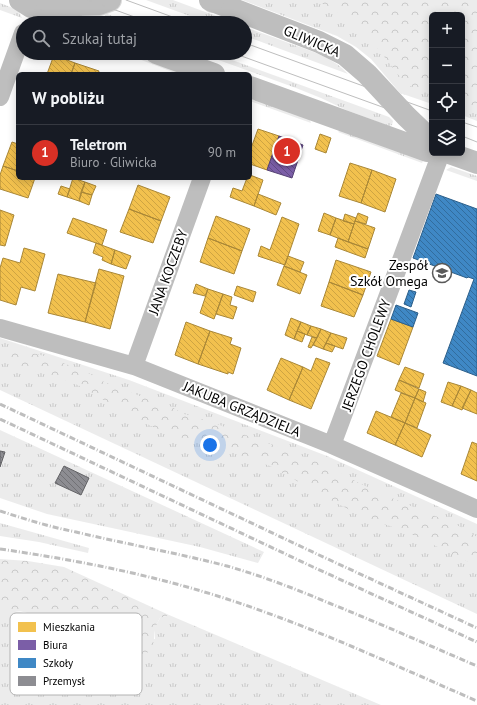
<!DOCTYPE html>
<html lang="pl">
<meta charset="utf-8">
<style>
:root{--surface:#171b24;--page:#20242c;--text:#f1f3f6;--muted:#9ea1a6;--line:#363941;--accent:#d93025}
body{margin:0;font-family:"PT Sans",sans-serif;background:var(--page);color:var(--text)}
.controls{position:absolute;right:12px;top:12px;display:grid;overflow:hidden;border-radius:6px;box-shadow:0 2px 10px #0003}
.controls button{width:36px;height:36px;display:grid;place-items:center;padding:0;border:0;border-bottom:1px solid var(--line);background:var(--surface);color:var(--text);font:20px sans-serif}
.you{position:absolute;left:210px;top:445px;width:14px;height:14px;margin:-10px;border:3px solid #fff;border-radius:50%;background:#1a73e8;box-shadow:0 0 0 6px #1a73e833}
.badge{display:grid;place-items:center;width:26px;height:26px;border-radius:50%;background:var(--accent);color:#fff;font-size:13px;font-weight:700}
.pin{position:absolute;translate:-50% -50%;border:2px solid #fff;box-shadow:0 1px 4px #0006}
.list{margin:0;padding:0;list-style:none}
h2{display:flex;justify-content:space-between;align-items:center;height:52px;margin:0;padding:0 16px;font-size:17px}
h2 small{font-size:13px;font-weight:400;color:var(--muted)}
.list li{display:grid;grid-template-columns:26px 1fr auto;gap:12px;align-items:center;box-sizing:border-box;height:56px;padding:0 16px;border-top:1px solid var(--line)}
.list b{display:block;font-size:15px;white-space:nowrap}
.list p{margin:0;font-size:13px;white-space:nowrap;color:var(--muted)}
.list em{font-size:13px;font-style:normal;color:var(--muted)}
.icon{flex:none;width:22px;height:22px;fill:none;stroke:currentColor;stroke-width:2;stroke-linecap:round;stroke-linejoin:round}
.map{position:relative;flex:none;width:477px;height:705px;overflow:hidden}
.search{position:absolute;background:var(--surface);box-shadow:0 2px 10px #0003;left:16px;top:16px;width:236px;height:44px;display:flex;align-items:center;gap:10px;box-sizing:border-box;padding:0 14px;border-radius:22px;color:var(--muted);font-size:15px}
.panel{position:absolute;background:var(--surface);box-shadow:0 2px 10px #0003;left:16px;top:72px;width:236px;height:108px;border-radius:6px}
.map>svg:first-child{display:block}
.grass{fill:url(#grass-tufts)}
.forest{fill:url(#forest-crowns)}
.homes{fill:url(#homes-back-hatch);stroke:#a98737}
.offices{fill:url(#offices-back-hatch);stroke:#564275}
.schools{fill:url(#schools-back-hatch);stroke:#2c5f8a}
.industry{fill:url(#industry-back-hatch);stroke:#636366}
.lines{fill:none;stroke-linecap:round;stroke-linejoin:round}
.primary-casing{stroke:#dbdbdb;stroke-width:24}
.minor{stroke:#bebebe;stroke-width:18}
.tertiary{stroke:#bebebe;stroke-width:22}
.primary{stroke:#bebebe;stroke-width:22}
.tram{stroke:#bebebe;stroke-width:1}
.rail{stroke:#bebebe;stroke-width:3;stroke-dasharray:6 2 1 2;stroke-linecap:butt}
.labels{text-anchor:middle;stroke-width:4;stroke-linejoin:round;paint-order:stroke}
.street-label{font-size:14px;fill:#000;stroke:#fff}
.poi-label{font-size:14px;fill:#000;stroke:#fff;text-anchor:end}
.key{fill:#fff;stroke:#b2b2b2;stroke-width:1}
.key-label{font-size:11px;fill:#000}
</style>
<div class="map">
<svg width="477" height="705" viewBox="0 0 477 705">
<defs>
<pattern id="grass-tufts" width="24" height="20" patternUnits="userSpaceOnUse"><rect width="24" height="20" fill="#ececec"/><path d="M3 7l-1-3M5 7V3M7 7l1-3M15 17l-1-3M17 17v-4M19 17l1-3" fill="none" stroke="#c9c9c9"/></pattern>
<pattern id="forest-crowns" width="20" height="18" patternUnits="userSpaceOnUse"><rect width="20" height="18" fill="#ececec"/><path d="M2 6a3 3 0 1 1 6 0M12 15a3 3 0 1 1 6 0" fill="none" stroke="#c9c9c9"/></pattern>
<pattern id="homes-back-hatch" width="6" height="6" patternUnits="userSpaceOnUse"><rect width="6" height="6" fill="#f2c14e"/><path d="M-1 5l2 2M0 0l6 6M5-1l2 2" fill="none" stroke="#cea442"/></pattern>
<pattern id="offices-back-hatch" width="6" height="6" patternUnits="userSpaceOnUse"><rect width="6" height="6" fill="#7b5ea7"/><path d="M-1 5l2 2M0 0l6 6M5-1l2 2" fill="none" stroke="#624b86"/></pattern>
<pattern id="schools-back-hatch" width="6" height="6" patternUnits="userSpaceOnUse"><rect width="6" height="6" fill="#3f88c5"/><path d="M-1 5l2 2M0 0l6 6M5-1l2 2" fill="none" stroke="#326d9e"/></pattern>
<pattern id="industry-back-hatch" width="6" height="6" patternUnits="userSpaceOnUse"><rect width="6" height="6" fill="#8d8d92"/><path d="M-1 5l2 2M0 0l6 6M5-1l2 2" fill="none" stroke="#717175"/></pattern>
</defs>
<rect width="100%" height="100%" fill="#fff"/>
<!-- grass -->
<path class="grass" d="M146,0H173L235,23H209Z
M242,0H477V121L462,115V15H432V104L400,93L371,59L356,47L337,36Z
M0,3L18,10L22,18L0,10Z
M107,14L131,23C122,23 113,24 105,18V15Z
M245,27C261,33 278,39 294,45C314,52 334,58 348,74L245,36Z
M123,53H138L196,74H178Z
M199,53H213L389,117L393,121L392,125L389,126L346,110L321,98L296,88Z
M250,94L308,115L311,123L250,101Z
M343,127L425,157L422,163L338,132Z
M451,167L477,176V181L446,170Z
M0,338L129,380L327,456L477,524V614L0,390Z
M0,430L264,552L258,563L200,547L47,514L0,498Z
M0,523L89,548L88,553L39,542L0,536Z
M0,611H15L29,614L44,623L57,633L67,644L155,639V627L160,618L169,615L381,705H0Z"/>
<!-- forest -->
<path class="forest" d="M315,0H477V109L462,102V15H432V95L420,91L410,86L400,77L371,40L360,27L333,9Z
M17,349L48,357L88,373L102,381L122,389L145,398L166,404L184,414L209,421L322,464L361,484L387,496L457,525L477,537V566L413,535L390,526L369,520L321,495L306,486L270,466L229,451L189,440L167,433L151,426L112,405L84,388L69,381L52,377L19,365L14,362L10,356L11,350Z
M0,559L28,561L64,567L169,615L160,618C158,621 157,624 156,626C153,635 156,642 150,650C143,658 132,661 122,662C108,663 93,662 80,655C72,650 65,641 58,634C50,626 40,619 30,614C22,610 10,611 0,611Z"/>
<!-- homes -->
<path class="homes" d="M54,55L75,63L71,74H47Z
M75,63L99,71L98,74H71Z
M258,129L279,136L267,170L250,164V151Z
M320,134L331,138L326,153L315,149Z
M12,142L18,144V171L3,166Z
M350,163L372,170L361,203L339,196Z
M3,166L18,171V178H35L28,198L0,189V175Z
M372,170L396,179L385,212L361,203Z
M250,175L263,180L254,206L230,197L233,188L242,191L247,178H250Z
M73,178L85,182L79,201L67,197Z
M85,182L96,186L92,195L81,192Z
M138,185L170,197L161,221L129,209Z
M61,186L70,189L67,197L58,194Z
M81,192L92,195L89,205L79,201Z
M258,194L281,203L276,215L254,206Z
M129,209L161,221L153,243L120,232Z
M0,210L14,215L5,246L0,245Z
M324,213L336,218L330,235L318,231Z
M358,213L368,217L366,224L355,221Z
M345,214L356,218L354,224L343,221Z
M216,216L250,229L242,251L208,238Z
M282,217L299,224L285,265L258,256L261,246L270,250Z
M73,218L107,230L102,245L67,233Z
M336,218L354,224L348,242L330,235Z
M355,221L375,228L368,249L348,242Z
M208,238L242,251L234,274L200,262Z
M338,238L368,249L365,258L335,247Z
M96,243L115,250L111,264L102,260L103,257L93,253Z
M24,248L45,254L35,291L21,287L16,305L0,300V268L3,258L20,263Z
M115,250L131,256L126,269L111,264Z
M288,256L304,262L300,272L284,266Z
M336,260L371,272L363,295L329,282Z
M284,266L307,275L300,294L277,285Z
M99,269L124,276L110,329L85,322Z
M58,274L96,283L85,322L48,313Z
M329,282L363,295L354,317L321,306Z
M196,284L208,289L205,296L193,293Z
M237,286L256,292L253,302L234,295Z
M208,289L223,294L214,319L200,313Z
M223,294L232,297L230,305L237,307L233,319L216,314Z
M291,318L301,322L294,339L285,335Z
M391,319L413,327L399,365L377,356Z
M186,322L210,331L198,364L175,355Z
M301,322L311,326L307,335L297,331Z
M311,326L321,329L317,338L307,335Z
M321,329L331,333L323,349L313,345Z
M210,331L232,338L230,344L241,348L233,374L228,372V374L198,364Z
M297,331L305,334L302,342L294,339Z
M331,333L347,338L343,349L326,343Z
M312,337L317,338L311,348L308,347Z
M326,343L335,346L332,352L323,349Z
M281,358L303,367L289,400L267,390Z
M316,358L330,363L311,409L289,400L303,367L311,371Z
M405,367L424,374L419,388L399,380Z
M399,380L419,389L415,398L395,390Z
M448,382L461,386L452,406L441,402Z
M461,386L471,390L462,410L452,406Z
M419,389L426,392L423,402L415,398Z
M471,390L477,393V414L462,408Z
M401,393L415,398L405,423L391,417Z
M415,398L426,403L417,428L405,423Z
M376,411L405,423L395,445L367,433Z
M405,423L431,435L422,457L395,445Z
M472,442L477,444V481L461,474Z"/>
<!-- offices -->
<path class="offices" d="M279,136L303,145L292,178L267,170Z"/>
<!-- schools -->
<path class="schools" d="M436,194L477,209V376L443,363L474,279L468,277L467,278L413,258Z
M409,290L416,292L411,307L404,304Z
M396,305L418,313L413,327L391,319Z"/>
<!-- industry -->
<path class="industry" d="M0,451L5,452L0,467Z
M64,466L89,478L81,495L55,483Z"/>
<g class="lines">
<defs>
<path id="primary" d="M46,0L75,5L99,4L110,0
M212,0L213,1"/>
</defs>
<!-- primary casing -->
<use href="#primary" class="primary-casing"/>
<!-- minor -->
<path class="minor" d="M0,97L23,33
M0,328L134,366L332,445L477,509
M134,366L202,178
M332,445L441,153"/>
<!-- tertiary -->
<path class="tertiary" d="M20,0L31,7L74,23
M210,0L319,42L345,55L367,74L406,116L432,141
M156,53L214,74
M250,87L427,151H432
M449,153L477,163"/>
<!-- primary -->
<use href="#primary" class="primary"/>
<!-- tram -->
<path class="tram" d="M88,0L151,23
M126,0L189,23
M245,43L432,111
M233,53L432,125
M462,122L477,127
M462,136L477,142"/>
<!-- rail -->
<path class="rail" d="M0,404L319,555L477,628
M0,419L313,567L477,642
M0,511C25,519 50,527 76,532C126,544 177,553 227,566C262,576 296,589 329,603C379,623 428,645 477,666
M0,549C77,560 153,575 227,599C313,627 394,665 477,701"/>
</g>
<!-- icons -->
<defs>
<symbol id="school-ring" viewBox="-11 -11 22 22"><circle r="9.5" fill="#fff" stroke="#595959" stroke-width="1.5"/><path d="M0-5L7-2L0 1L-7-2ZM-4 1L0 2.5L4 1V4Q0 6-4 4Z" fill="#595959"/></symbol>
</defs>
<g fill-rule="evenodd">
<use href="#school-ring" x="431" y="262" width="22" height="22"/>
</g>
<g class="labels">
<!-- street labels -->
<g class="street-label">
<text transform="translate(312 41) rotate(23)" y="5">GLIWICKA</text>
<text transform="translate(168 272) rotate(-70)" y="5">JANA KOCZEBY</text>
<text transform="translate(366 355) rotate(-70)" y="5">JERZEGO CHOLEWY</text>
<text transform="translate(242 409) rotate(22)" y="5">JAKUBA GRZĄDZIELA</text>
</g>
<!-- poi labels -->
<g class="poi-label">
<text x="428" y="270">Zespół<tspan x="428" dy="16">Szkół Omega</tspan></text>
</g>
</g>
<!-- legend -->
<rect x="10" y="613" width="132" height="82" rx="6" class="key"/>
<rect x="18" y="622" width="18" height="10" fill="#f2c14e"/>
<rect x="18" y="640" width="18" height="10" fill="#7b5ea7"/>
<rect x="18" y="658" width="18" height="10" fill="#3f88c5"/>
<rect x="18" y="676" width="18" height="10" fill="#8d8d92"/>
<g class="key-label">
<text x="43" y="631">Mieszkania</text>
<text x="43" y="649">Biura</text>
<text x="43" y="667">Szkoły</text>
<text x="43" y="685">Przemysł</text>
</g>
</svg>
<div class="controls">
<button>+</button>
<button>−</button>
<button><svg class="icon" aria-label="locate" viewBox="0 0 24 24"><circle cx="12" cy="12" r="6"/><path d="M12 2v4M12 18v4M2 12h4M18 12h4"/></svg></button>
<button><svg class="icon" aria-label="layers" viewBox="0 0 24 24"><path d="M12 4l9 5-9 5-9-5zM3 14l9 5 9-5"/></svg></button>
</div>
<div class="you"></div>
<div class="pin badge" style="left:287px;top:151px">1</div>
<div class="search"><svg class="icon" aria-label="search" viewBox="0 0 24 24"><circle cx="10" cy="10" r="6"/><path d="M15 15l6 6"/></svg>Szukaj tutaj</div>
<section class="panel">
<h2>W pobliżu<small></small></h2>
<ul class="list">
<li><span class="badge">1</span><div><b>Teletrom</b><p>Biuro · Gliwicka</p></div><em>90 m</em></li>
</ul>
</section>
</div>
